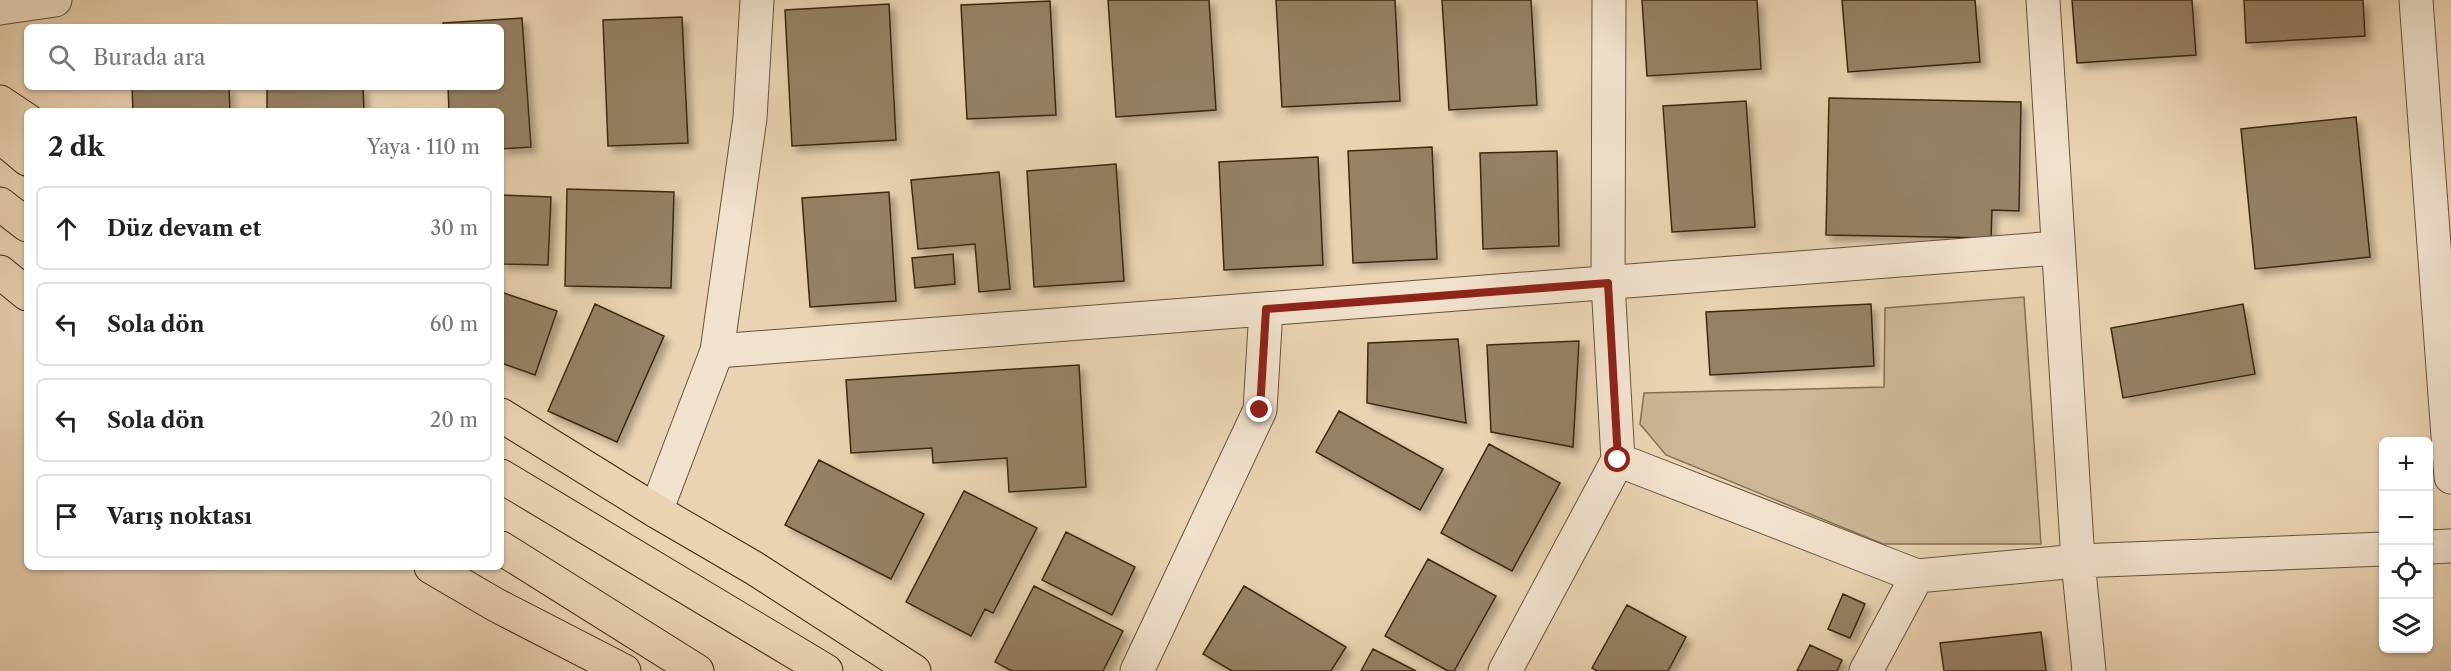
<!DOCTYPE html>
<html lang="tr">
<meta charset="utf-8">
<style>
:root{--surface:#fff;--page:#f2f2f2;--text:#222;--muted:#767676;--line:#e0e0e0}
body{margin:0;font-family:"Libre Caslon Text",serif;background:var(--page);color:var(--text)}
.controls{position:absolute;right:18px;bottom:18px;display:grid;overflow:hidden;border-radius:9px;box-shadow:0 2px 4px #0004}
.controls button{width:54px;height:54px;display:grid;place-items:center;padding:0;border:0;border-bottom:2px solid var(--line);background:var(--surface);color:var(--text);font:30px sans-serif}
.stop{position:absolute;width:18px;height:18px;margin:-14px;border:4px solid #8f2418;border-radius:50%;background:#fff}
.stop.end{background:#8f2418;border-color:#fff;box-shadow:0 2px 6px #0008}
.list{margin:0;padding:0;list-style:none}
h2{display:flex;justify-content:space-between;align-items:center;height:78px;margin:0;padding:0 24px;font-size:26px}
h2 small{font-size:20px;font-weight:400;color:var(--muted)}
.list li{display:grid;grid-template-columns:39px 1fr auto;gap:18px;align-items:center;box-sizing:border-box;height:84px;margin:0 12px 12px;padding:0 12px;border:2px solid var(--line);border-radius:9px}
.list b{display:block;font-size:22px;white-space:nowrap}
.list em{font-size:20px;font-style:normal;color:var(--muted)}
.icon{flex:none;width:33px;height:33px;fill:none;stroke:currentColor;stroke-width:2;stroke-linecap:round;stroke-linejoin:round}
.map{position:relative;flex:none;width:2451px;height:671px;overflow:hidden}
.search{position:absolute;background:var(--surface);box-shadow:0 2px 4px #0004;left:24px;top:24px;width:480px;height:66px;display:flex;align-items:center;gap:15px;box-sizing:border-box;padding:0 21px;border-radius:9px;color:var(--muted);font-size:22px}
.panel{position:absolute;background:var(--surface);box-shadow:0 2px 4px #0004;left:24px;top:108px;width:480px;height:462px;border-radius:9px}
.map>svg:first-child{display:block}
.green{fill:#ccb697;stroke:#846f54;stroke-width:1.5}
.building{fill:#968165;stroke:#3c2811;stroke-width:1.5;filter:url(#shadow)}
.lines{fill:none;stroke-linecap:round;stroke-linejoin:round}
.minor-casing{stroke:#685339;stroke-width:35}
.major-casing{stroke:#3c2811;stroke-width:35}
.minor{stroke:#f1e2cd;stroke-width:33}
.major{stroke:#ead3b2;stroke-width:33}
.route{stroke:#8f2418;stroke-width:8}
</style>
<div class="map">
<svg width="2451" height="671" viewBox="0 0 2451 671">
<defs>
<filter id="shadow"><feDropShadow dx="5.5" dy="5.5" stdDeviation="3" flood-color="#0004"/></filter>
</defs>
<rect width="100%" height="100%" fill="#ead3b2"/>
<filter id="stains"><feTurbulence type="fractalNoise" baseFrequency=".00333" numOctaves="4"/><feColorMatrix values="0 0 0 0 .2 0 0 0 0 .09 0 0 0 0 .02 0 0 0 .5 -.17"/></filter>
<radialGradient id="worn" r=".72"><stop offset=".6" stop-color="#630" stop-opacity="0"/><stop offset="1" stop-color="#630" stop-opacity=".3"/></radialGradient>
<!-- green -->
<path class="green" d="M2024,297L2041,544H1883L1666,455L1640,424L1644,393L1884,387L1885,308Z"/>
<!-- building -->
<path class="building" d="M1108,0H1209L1216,110L1116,117Z
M1276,0H1395L1400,101L1282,107Z
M1442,0H1531L1537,105L1449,110Z
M1642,0H1757L1761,69L1647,76Z
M1842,0H1975L1980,62L1848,72Z
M2072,0H2192L2196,55L2077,63Z
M2244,0H2363L2365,36L2246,43Z
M1050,1L1056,115L967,119L961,5Z
M889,4L896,140L792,146L785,10Z
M682,17L688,143L608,146L603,20Z
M522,18L531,147L501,149V111H449L448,87H501V27H444L443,23Z
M132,87H229L230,111H133Z
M267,87H363L364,111H267Z
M1829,98L2021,102L2019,211L1992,210L1991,238L1826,235Z
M1746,101L1755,227L1672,232L1663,106Z
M2356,117L2370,257L2255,269L2241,129Z
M1432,147L1437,259L1353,263L1348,151Z
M1557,151L1559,246L1483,249L1480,153Z
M1318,157L1323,265L1224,270L1219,162Z
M1116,164L1124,281L1034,287L1027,171Z
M999,172L1010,289L979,292L975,244L918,249L911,180Z
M567,189L674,192L671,288L565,286Z
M889,192L896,301L810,307L802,198Z
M501,195L551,197L548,265L501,264Z
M953,254L955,284L915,288L912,258Z
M501,292L557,311L535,375L501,363Z
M595,304L664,336L617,442L548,411Z
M1871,304L1874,366L1710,375L1706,312Z
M2243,304L2255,374L2123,398L2111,328Z
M1458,339L1466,423L1367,403L1368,343Z
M1579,341L1573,447L1491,432L1487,345Z
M1079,365L1086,487L1009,492L1007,458L933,463L932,448L851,453L846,380Z
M1339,411L1443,469L1420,510L1316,452Z
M1489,444L1560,483L1512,571L1441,533Z
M819,460L924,514L891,579L785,525Z
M964,491L1037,528L993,613L985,609L971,636L906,602Z
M1066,532L1135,567L1112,615L1042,580Z
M1428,559L1496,596L1454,671H1448L1385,636Z
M1034,586L1123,631L1103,671H1012L995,662Z
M1244,586L1346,647L1331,671H1232L1203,654Z
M1843,594L1865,604L1850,638L1828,629Z
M1627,605L1686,637L1668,671H1597L1592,668Z
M2041,632L2046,671H1944L1940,643Z
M1810,645L1842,660L1837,671H1797Z
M1373,649L1416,671H1361Z"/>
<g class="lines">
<defs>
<path id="minor" d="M2043,0L2078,561L2089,671
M2416,0L2451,477
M0,8L55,0
M717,351L2057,248
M1618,460L1917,576L2078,561L2384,549
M656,511L717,351L750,118L757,0
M2428,547L2451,546
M1137,671L1260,410L1266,309
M1505,671L1618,460L1608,283L1609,0
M1866,671L1917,576"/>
<path id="major" d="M0,102L27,120
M0,136L27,159
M0,204L27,225
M0,272L27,294
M501,415L656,511L754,568L914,671
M501,476L826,671
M501,548L697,671
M431,567L496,605L624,671"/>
</defs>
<!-- minor casing -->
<use href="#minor" class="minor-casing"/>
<!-- major casing -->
<use href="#major" class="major-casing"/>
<!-- minor -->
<use href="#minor" class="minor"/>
<!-- major -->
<use href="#major" class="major"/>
</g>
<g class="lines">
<!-- route -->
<path class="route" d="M1260,410L1266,309L1608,283L1618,460"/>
</g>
<rect width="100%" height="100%" filter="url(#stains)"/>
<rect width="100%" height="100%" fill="url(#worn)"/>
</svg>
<div class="controls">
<button>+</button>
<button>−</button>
<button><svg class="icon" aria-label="locate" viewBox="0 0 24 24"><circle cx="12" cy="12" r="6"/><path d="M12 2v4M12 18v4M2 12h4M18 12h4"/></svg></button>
<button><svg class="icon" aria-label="layers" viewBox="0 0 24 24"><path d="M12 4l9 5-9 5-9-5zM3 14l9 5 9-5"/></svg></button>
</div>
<div class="stop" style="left:1618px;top:460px"></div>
<div class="stop end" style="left:1260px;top:410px"></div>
<div class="search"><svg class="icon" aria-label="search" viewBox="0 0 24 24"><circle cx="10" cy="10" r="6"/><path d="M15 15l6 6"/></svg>Burada ara</div>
<section class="panel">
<h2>2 dk<small>Yaya · 110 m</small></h2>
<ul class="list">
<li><svg class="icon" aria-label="ahead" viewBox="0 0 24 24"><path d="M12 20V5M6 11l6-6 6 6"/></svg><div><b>Düz devam et</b></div><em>30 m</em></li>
<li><svg class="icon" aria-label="left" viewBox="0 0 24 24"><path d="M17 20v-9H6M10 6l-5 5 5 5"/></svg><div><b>Sola dön</b></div><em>60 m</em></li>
<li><svg class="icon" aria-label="left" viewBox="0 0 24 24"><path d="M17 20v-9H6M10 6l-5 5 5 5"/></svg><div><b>Sola dön</b></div><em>20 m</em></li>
<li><svg class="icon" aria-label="arrive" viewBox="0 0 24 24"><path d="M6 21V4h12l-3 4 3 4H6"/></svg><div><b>Varış noktası</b></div></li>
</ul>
</section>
</div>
